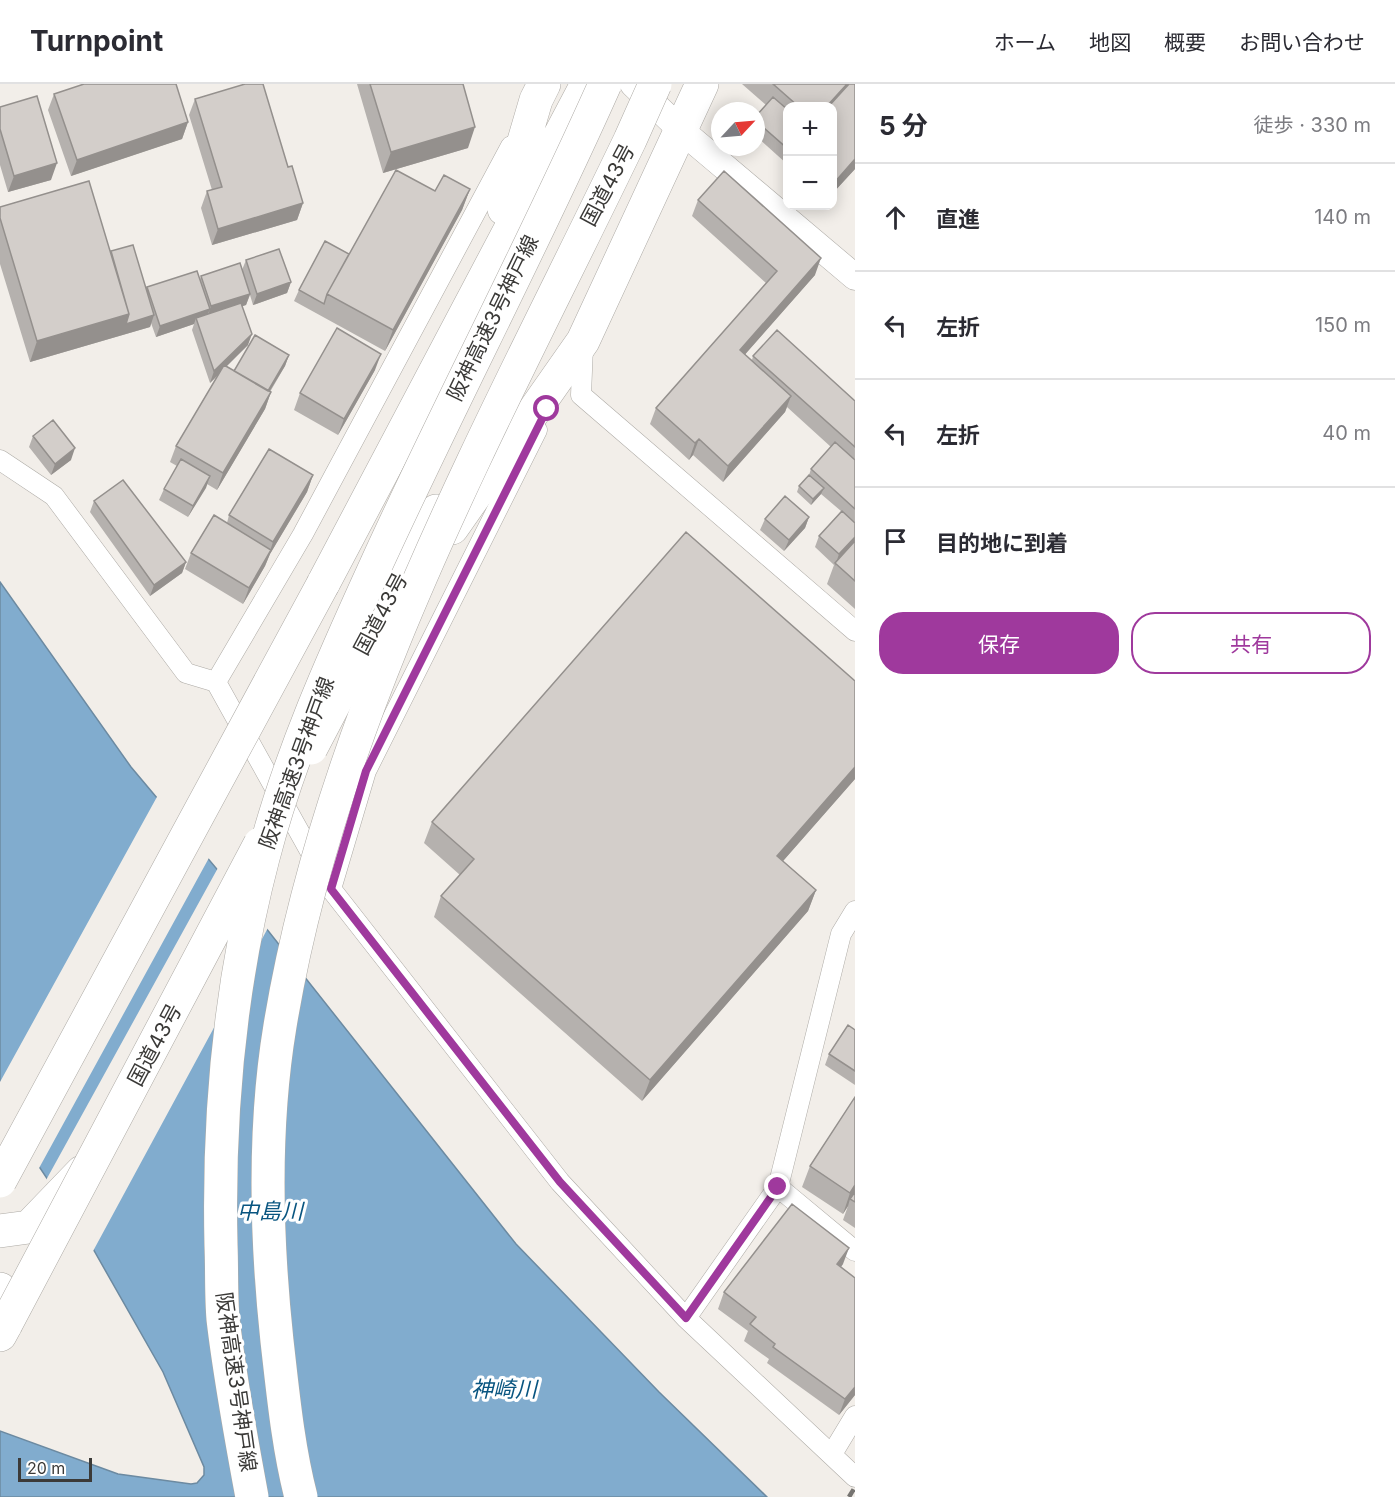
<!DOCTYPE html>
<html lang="ja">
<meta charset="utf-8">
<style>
:root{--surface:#fff;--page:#f7f7f7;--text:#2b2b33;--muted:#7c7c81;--line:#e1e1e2;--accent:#9f399d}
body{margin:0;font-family:Inter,"Noto Sans JP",sans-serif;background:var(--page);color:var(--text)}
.controls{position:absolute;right:18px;top:18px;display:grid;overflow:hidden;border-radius:12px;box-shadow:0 3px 15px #0003}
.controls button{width:54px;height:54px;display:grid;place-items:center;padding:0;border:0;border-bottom:2px solid var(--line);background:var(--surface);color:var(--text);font:30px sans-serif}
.compass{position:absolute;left:711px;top:18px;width:54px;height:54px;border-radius:50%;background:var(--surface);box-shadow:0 3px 15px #0003;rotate:64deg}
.scale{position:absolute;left:18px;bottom:15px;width:74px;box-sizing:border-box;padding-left:6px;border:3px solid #3b3a38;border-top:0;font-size:16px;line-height:21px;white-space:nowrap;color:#3b3a38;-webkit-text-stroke:4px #fff;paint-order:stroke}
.stop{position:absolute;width:18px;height:18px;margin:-14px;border:4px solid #9f399d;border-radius:50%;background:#fff}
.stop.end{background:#9f399d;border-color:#fff;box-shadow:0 2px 6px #0008}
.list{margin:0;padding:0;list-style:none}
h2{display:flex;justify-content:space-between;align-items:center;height:78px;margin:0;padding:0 24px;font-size:26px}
h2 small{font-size:20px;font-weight:400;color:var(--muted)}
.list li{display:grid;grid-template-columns:39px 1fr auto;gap:18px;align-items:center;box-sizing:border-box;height:108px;padding:0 24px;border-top:2px solid var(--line)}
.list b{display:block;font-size:22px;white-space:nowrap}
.list em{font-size:20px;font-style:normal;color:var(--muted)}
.actions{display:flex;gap:12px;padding:18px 24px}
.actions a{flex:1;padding:14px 0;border:2px solid var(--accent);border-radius:24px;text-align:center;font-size:21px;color:var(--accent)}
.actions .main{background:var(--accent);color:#fff}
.icon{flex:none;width:33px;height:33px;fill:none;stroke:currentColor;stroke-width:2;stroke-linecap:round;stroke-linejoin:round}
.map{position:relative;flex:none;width:855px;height:1413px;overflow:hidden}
header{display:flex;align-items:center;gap:36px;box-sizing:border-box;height:84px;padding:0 30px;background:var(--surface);border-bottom:2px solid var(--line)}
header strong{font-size:28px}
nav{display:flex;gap:33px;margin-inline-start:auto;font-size:21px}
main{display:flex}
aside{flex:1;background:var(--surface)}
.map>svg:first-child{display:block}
.water{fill:#81acce;stroke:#6c8aa1;stroke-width:1.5}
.pier{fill:#f2eee9}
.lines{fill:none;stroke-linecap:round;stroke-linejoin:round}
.minor-casing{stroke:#adaaa5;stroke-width:21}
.tertiary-casing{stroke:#adaaa5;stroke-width:27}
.trunk-casing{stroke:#adaaa5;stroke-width:34}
.minor{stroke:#fff;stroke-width:20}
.tertiary{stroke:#fff;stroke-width:26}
.trunk{stroke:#fff;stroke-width:33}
.rail{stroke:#767471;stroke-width:4.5;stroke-dasharray:9 4.5;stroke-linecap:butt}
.trunk-bridge-casing{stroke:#adaaa5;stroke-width:34;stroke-linecap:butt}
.motorway-bridge-casing{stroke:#adaaa5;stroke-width:34;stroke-linecap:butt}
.trunk-bridge{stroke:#fff;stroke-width:33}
.motorway-bridge{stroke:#fff;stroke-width:33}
.wall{fill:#b5b1ae}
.shaded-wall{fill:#94908d}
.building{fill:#d3ceca;stroke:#94908d;stroke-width:1.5}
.route{stroke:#9f399d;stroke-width:8}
.labels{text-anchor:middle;stroke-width:6;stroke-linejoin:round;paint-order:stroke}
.street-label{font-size:21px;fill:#3b3a38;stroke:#fff}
.water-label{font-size:22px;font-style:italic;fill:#095580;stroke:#fff}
</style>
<header>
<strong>Turnpoint</strong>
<nav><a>ホーム</a><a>地図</a><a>概要</a><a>お問い合わせ</a></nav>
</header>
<main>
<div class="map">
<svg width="855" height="1413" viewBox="0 0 855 1413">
<rect width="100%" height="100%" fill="#f2eee9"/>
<!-- water -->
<path class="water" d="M0,498L131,683L258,834L516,1160L659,1308L767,1413H0V1347L118,1390L191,1400L197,1399L204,1391V1383L163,1288L88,1156L0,1024Z"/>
<!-- pier -->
<path class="pier" d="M158,711L210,772L38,1086L0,1030V998Z
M219,782L269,842L92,1169L45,1098Z"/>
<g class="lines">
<defs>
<path id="minor" d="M583,262L581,311L855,547
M0,376L54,412L186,589L216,598L331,805L560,1098L686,1234L855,1393
M216,598L303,450L511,62
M331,805L366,687L537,346
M778,1103L855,1167
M686,1234L778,1103L841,850L855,827
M832,1370L855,1332"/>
<path id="tertiary" d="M633,0L682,47L855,193"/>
<path id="trunk" d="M504,125L536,16L544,0
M452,444L583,257L702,0
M323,500L587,0
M388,516L436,427
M356,578L411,500
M0,1147L29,1143L82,1088
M0,1205L6,1240L0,1251"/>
</defs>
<!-- minor casing -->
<use href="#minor" class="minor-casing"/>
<!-- tertiary casing -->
<use href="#tertiary" class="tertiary-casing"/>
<!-- trunk casing -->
<use href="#trunk" class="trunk-casing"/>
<!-- minor -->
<use href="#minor" class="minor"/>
<!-- tertiary -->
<use href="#tertiary" class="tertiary"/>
<!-- trunk -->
<use href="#trunk" class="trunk"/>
<!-- rail -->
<path class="rail" d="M849,1413L855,1403"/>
<defs>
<path id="trunk-bridge" d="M311,664L356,578
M0,1097L323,500
M6,1240L260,760"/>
<path id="motorway-bridge" d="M252,1413C241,1354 230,1295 223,1235C221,1211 222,1185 221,1161C218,1032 230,899 263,774C289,673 333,575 376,481C450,319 533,162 605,0
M301,1413C288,1363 283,1309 277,1257C266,1154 263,1044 280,942C332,626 493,341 630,56L655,0"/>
</defs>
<!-- trunk-bridge casing -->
<use href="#trunk-bridge" class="trunk-bridge-casing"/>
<!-- motorway-bridge casing -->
<use href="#motorway-bridge" class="motorway-bridge-casing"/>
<!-- trunk-bridge -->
<use href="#trunk-bridge" class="trunk-bridge"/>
<!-- motorway-bridge -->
<use href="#motorway-bridge" class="motorway-bridge"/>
</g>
<!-- wall -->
<path class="wall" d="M357,0H463L468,64L383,89Z
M742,0H855V85L832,110V22H788L787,80L756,52V32L766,21Z
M54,10L188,38L182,55L71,92L48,26Z
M195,15L288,83L303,119L297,136L212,161L201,124L207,107L212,106L189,31Z
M0,23L51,96L8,108L0,81Z
M470,105L462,126L385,267L294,217L299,206L349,170Z
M698,116L815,191L745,270L752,276L753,272L855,317V525L827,500L834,481L815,463L819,452L841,427L821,410L811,421L797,408L799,402L809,391L811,385L831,363L787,323L785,328L723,398L693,371L689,376L650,340L656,324L766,199L692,132Z
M0,123L111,167L146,206L147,203L200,195L201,192L242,186L246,176L291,198L287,209L253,221L250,211L246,221L242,222L248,261L226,282L234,287L289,271L285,282L270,308H271L265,325L217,406L207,400L188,433L159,416L164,405L177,382L170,378L176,362L218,291L210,299L192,246L194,240L156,253L151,239L150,243L30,278L0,180Z
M375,286L338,351L294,326L300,309Z
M33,352L71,376L51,391L29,363Z
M313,391L307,408L270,470L265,482L243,520L185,485L191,469L227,439L229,431Z
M94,417L186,478L182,489L150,512L90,428Z
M809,433L805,444L784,467L760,446L765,435Z
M855,695L783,777L816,806L808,827L642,1017L434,833L441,812L460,791L424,759L432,738Z
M855,946V1001L825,981L829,970Z
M855,1013V1144L843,1136L848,1122L843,1130L802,1103L810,1082Z
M843,1180L841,1183L855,1311L839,1331L767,1279L769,1275L744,1257L748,1247L718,1225L724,1208Z"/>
<!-- shaded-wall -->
<path class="shaded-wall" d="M847,0H855L832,22H827Z
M188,38L182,55L71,92L77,76Z
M475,43L468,64L383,89L391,68Z
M855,75V85L832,110V103L834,99Z
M57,79L51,96L8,108L14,92Z
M470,105L462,126L385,267L393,246Z
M303,119L297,136L212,161L218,145Z
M821,174L815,191L734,283L740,266Z
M291,198L287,209L253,221L257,210Z
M250,210L246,221L207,234L211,222Z
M210,225L205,236L196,234L194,240L156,253L160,242Z
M129,230L154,231L150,243L30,278L37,257Z
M252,250L248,261L210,299L214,287Z
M381,270L375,286L338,351L344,335Z
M289,271L285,282L263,318L267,307Z
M271,308L265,325L217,406L223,389Z
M791,312L785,328L723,398L728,382Z
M699,355L693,371L689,376L695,359Z
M75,364L71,376L51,391L55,380Z
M313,391L307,408L270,470L265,482L243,520L249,504L269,470L273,458Z
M210,392L206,404L188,433L193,422Z
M824,404L821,410L811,421L813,415Z
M809,433L805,444L784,467L789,456Z
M855,453V459L835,482L839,470Z
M186,478L182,489L150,512L154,501Z
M855,683V695L769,793L777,772Z
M816,806L808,827L642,1017L650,996Z
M855,1101V1111L850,1115L848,1122L843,1130L850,1109Z
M849,1164L843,1180L831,1196L837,1180Z
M855,1303V1311L839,1331L845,1315Z"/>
<!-- building -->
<path class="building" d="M84,0H176L188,38L77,76L54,10Z
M245,0H263L288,83L292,82L303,119L218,145L207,107L222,103L195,15Z
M370,0H463L475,43L391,68Z
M773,0H847L827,22H798Z
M849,0H855V75L834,99L832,97V22H829Z
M37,12L57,79L14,92L0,45V23Z
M773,13L788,26V65L756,37V32Z
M396,86L435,107L444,91L470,105L393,246L327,210Z
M724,87L821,174L740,266L791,312L728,382L699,355L695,359L656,324L777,187L698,116Z
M89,97L129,230L37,257L0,134V123Z
M325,157L349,170L327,210L324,220L299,206Z
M133,161L154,231L126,240L129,230L111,167Z
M279,165L291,198L257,210L246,176Z
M240,179L250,210L211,222L201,192Z
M197,187L210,225L160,242L147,203Z
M241,219L252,250L214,287L196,234Z
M337,244L381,270L344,335L300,309Z
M777,246L855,317V363L753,272Z
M255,251L289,271L268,307L234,287Z
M224,281L271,308L223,389L176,362Z
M53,336L75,364L55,380L33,352Z
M835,358L855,376V425L811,385Z
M269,365L313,391L273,458L229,431Z
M181,375L210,392L193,422L164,405Z
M809,391L824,404L813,415L799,402Z
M123,396L186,478L154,501L94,417Z
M785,412L809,433L789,456L765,435Z
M842,427L855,439V453L839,470L819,452Z
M214,431L271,466L249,504L191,469Z
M686,448L855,597V683L777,772L816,806L650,996L441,812L474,775L432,738Z
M855,457V497L835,479Z
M848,941L855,946V987L829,970Z
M855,1013V1101L850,1109L810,1082Z
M855,1108V1118L850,1115Z
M792,1120L849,1164L837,1180L855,1194V1303L845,1315L773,1263L775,1260L750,1240L756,1233L724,1208Z"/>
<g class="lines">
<!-- route -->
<path class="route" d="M547,325L366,687L331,805L560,1098L686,1234L778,1103"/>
</g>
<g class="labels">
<!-- street labels -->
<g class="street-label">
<text transform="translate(608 101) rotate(-62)" y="7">国道43号</text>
<text transform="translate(493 234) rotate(-64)" y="7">阪神高速3号神戸線</text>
<text transform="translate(381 530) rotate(-62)" y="7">国道43号</text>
<text transform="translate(297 679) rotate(-70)" y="7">阪神高速3号神戸線</text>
<text transform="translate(155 961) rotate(-62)" y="7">国道43号</text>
<text transform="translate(236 1298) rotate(82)" y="7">阪神高速3号神戸線</text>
</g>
<!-- water labels -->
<g class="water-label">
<text x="270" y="1135">中島川</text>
<text x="504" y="1313">神崎川</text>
</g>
</g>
</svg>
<div class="controls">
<button>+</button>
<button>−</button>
</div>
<svg class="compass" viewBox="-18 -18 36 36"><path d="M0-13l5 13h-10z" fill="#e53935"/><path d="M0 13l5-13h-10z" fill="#7c7c81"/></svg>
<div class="scale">20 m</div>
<div class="stop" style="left:547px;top:325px"></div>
<div class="stop end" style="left:778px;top:1103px"></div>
</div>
<aside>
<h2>5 分<small>徒歩 · 330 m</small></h2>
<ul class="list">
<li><svg class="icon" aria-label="ahead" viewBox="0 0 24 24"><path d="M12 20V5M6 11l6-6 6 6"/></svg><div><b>直進</b></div><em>140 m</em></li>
<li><svg class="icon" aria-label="left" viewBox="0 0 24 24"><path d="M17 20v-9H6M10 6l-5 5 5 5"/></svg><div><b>左折</b></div><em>150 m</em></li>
<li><svg class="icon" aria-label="left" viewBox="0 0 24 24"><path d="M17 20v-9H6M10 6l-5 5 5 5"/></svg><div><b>左折</b></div><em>40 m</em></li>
<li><svg class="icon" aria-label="arrive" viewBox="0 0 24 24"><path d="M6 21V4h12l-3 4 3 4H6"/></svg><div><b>目的地に到着</b></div></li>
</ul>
<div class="actions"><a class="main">保存</a><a>共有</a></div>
</aside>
</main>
